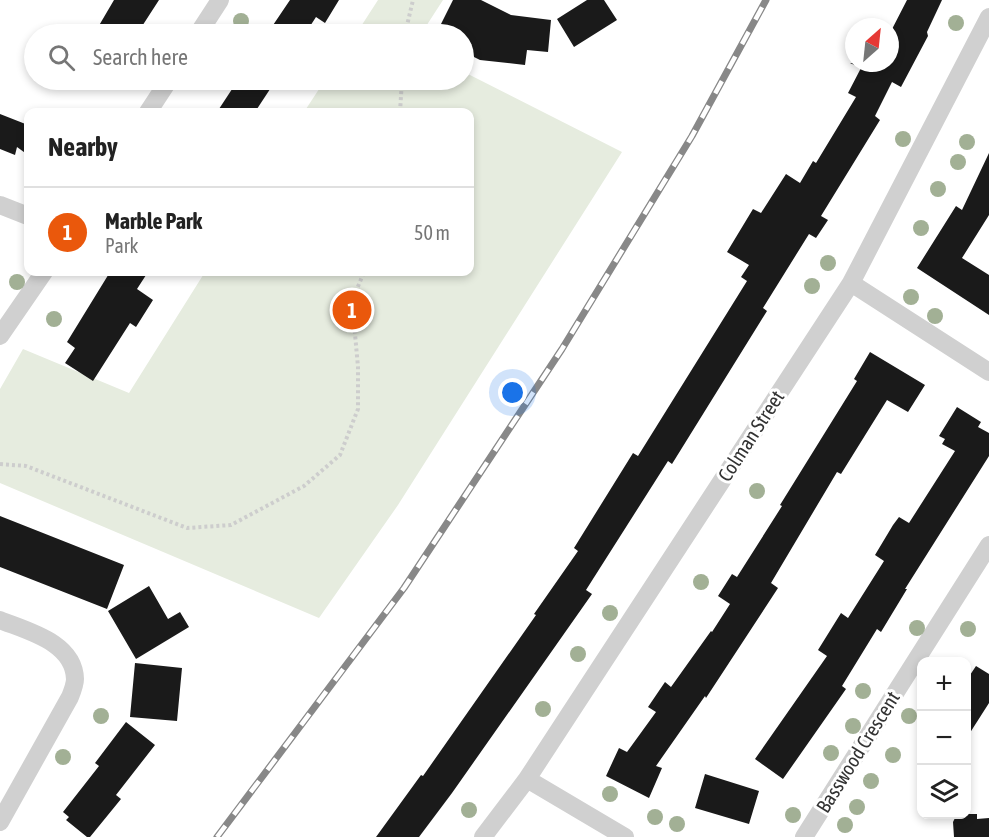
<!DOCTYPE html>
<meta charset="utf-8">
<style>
:root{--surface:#fff;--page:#f2f2f2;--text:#222;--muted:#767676;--line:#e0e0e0;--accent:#ea580c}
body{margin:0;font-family:"Asap Condensed",sans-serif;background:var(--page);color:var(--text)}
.controls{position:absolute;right:18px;bottom:18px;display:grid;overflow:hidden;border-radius:12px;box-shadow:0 3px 9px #0003}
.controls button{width:54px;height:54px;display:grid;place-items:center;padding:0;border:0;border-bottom:2px solid var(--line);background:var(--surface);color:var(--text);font:30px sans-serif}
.compass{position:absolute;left:845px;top:18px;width:54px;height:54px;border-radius:50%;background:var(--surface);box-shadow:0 3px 9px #0003;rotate:27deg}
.you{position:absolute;left:513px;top:393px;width:21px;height:21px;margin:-15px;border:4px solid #fff;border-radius:50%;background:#1a73e8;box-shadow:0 0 0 9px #1a73e833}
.badge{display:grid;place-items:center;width:39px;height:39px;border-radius:50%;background:var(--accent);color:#fff;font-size:20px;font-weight:700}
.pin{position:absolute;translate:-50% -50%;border:3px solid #fff;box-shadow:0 2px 6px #0006}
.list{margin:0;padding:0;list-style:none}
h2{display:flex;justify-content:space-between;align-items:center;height:78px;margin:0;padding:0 24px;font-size:26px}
h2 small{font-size:20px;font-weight:400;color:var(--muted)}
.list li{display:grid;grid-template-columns:39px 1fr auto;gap:18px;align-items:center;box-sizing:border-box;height:90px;padding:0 24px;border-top:2px solid var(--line)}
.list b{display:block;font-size:22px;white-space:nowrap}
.list p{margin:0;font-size:20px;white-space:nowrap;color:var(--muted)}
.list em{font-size:20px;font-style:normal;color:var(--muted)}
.icon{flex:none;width:33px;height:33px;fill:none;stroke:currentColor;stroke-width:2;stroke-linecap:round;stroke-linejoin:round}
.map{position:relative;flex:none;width:989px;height:837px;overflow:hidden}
.search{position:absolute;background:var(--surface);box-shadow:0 3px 9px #0003;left:24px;top:24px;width:450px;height:66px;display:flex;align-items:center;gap:15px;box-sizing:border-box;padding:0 21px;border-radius:33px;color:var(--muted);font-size:22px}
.panel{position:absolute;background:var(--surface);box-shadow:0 3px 9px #0003;left:24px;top:108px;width:450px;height:168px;border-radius:12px}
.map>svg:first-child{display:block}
.green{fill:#e6ecdf}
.building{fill:#1a1a1a}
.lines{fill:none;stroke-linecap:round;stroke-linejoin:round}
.path{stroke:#cdcdcd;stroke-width:4;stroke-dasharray:3 3;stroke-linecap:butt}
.street{stroke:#d0d0d0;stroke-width:18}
.rail-casing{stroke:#888;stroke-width:7}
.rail{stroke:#fff;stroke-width:4.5;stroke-dasharray:14;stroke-linecap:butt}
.tree{fill:#a2b095}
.labels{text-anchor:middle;stroke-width:6;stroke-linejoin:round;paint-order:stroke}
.street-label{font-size:20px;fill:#333;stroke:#fff}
</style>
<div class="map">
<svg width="989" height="837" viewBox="0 0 989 837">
<rect width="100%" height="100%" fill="#fff"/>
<!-- green -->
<path class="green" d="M378,0H443L421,34H356Z
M464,72L622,152L398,505L319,618L0,483V389L23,349L129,393L205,272H470V112H304L325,80H464Z"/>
<!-- building -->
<path class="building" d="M114,0H159L137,34H94Z
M290,0H339L325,23L316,17L305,34H267Z
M453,0H481L511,15L551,20L548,52L527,50L525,65L480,60L464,52V34H448L438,30Z
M587,0H604L617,20L574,47L557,19Z
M907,0H942L927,32L928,36L901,87L892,82L875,116L880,120L821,216L828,220L816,238L809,234L763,308L767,311L672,464L668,461L586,590L592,594L452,793L419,837H376L421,775L423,776L536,615L534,614L578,551L574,548L633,453L638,456L747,281L741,277L749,265L727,252L753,209L761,213L786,174L800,183L813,161L816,163L856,97L848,93L861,68L850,63H890V33Z
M238,80H276L255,112H217Z
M0,114L28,125V155L17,147L15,155L0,149Z
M989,153V215L962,258L989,275V315L917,268L956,206L962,210Z
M110,272H148L137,289L153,300L136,327L130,323L93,381L65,363L75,348L67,342Z
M870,352L925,385L908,412L887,400L841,474L837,472L771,583L778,588L706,698L705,696L656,766L662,768L649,798L606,776L619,748L627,752L656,712L648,707L665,682L671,687L711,631L712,632L730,604L718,596L732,574L737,577L782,506L780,505L857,381L854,379Z
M957,407L981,422L978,427L989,433V456L905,589H907L881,632L877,629L842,686L846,689L783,779L755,759L827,656L818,650L841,613L848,618L884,561L875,555L893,525L899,517L909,523L955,451L942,444L945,439L939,436Z
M0,516L124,565L107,609L0,567Z
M149,586L168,619L180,612L189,627L136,659L108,611Z
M135,663L182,668L177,721L130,717Z
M976,666L989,674V703L966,739V681Z
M126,722L155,745L116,795L121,799L90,837H87L66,820L69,817L63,812L99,766L95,763Z
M705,774L759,791L749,824L695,808Z
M957,814H977V819L989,818V837H954L953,822Z"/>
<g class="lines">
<!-- path -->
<path class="path" d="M405,34L413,0
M400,112L402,80
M0,464L26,466L187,528L231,525L304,486L340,455L358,409V367L352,301L364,272"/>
<!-- street -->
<path class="street" d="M198,34L220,0
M148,112L169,80
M0,205L28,216
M851,283L989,372
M0,336L44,272
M0,620C27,631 74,642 75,679C75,684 72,692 70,697L0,822
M527,779L625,837
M483,837L527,779L851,283L989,17
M804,837L989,545"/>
<defs>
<path id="rail" d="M217,837L404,588L562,349L692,136L766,0"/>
</defs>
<!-- rail casing -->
<use href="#rail" class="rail-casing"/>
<!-- rail -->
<use href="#rail" class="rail"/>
</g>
<!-- trees -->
<g class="tree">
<circle cx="241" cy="21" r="8"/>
<circle cx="956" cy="23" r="8"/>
<circle cx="903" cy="139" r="8"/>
<circle cx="967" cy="142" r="8"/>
<circle cx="958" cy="162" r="8"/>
<circle cx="938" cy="189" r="8"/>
<circle cx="921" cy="228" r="8"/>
<circle cx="828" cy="263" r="8"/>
<circle cx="17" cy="282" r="8"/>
<circle cx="812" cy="286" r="8"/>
<circle cx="911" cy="297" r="8"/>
<circle cx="935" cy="316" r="8"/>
<circle cx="54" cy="319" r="8"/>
<circle cx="757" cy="491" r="8"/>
<circle cx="701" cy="582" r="8"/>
<circle cx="610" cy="613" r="8"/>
<circle cx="917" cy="628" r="8"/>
<circle cx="968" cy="629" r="8"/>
<circle cx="578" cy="654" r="8"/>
<circle cx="863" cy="691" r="8"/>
<circle cx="543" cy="709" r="8"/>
<circle cx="101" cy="716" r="8"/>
<circle cx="909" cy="716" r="8"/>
<circle cx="853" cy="726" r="8"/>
<circle cx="831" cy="753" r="8"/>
<circle cx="893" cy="755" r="8"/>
<circle cx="63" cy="757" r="8"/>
<circle cx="871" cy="781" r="8"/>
<circle cx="610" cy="794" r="8"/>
<circle cx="857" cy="807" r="8"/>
<circle cx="469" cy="810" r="8"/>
<circle cx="793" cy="815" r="8"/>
<circle cx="655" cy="817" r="8"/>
<circle cx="677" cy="824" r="8"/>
<circle cx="845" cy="825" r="8"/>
</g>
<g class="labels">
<!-- street labels -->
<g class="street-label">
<text transform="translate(751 436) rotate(-57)" y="7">Colman Street</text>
<text transform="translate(858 752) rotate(-58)" y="7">Basswood Crescent</text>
</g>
</g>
</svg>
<div class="controls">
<button>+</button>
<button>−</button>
<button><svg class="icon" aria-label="layers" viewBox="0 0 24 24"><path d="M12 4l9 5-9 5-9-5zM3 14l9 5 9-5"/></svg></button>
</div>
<svg class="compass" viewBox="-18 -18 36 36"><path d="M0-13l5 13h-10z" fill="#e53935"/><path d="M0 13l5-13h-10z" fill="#767676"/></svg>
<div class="you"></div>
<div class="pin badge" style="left:352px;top:310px">1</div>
<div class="search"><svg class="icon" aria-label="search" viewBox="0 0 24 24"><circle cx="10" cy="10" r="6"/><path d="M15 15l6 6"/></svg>Search here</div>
<section class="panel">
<h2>Nearby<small></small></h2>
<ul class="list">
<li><span class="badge">1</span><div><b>Marble Park</b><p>Park</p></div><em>50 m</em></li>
</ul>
</section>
</div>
